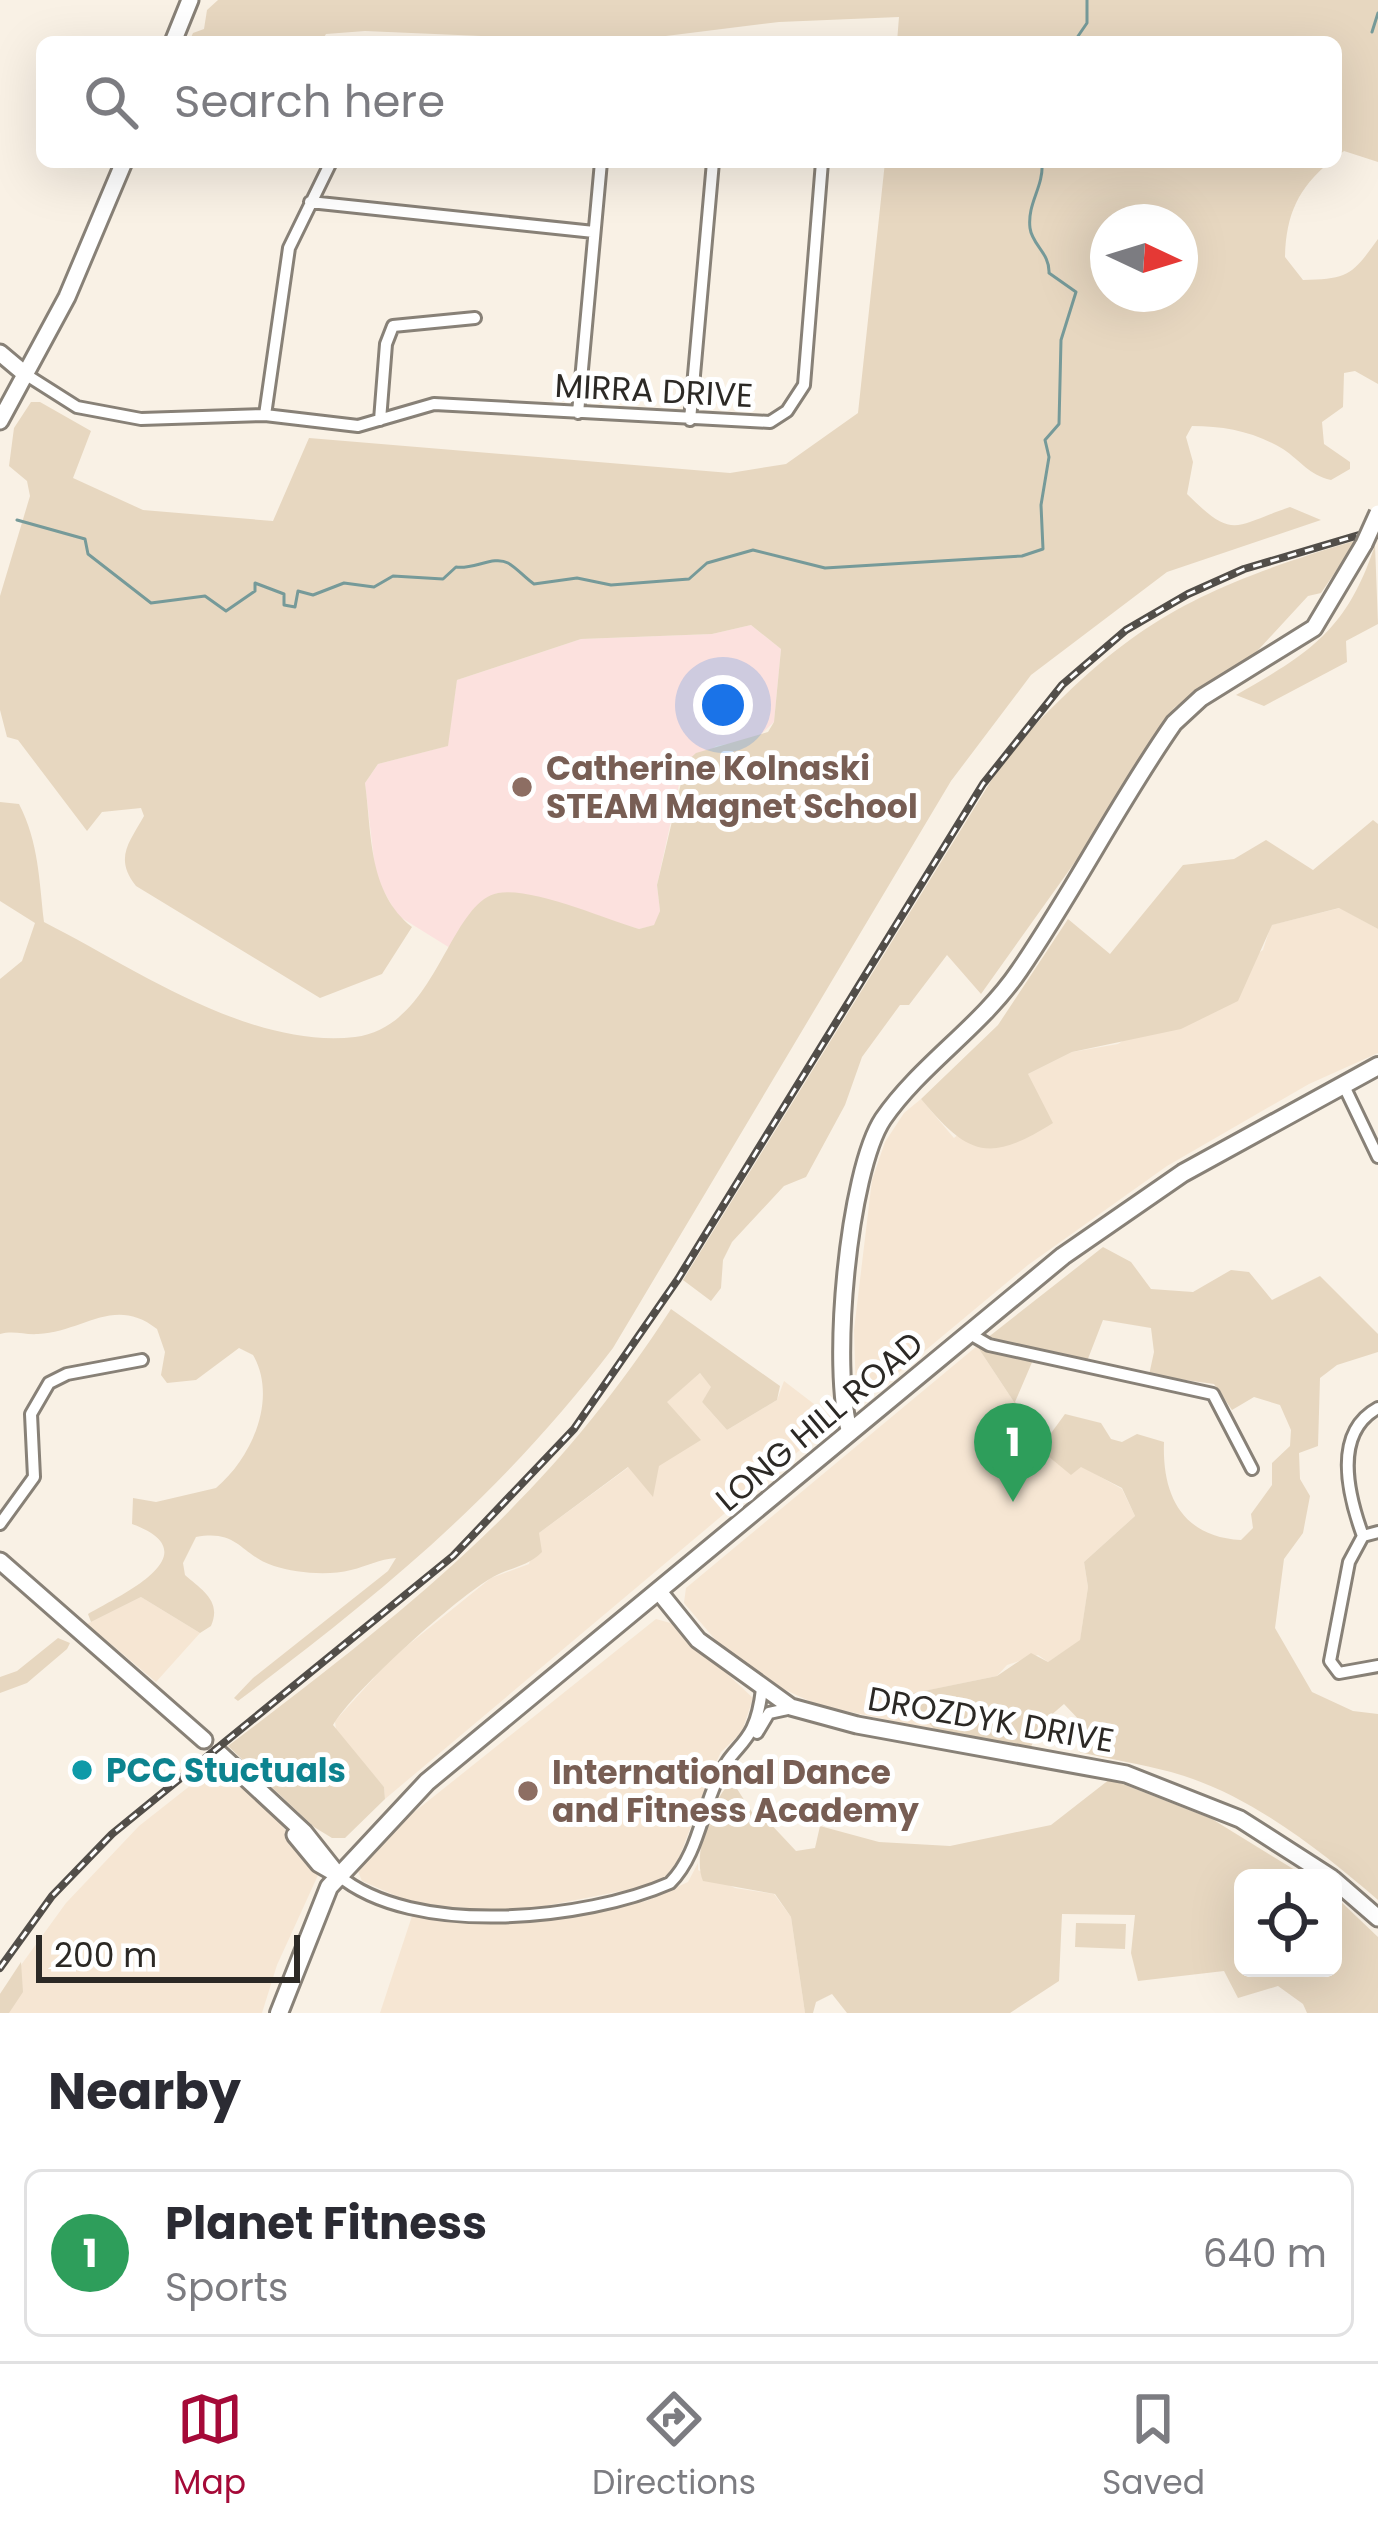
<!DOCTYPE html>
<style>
:root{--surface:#fff;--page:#f7f7f7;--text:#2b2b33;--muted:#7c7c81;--line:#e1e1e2;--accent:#a50a38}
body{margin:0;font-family:Poppins,sans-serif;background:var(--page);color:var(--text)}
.controls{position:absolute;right:36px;bottom:36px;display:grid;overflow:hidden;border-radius:18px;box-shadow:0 12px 48px #0002}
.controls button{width:108px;height:108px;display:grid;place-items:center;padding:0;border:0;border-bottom:3px solid var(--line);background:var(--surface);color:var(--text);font:60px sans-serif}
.compass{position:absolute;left:1090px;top:204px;width:108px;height:108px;border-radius:50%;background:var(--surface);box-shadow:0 12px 48px #0002;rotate:94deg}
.scale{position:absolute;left:36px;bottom:30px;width:264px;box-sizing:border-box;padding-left:12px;border:6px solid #2c2925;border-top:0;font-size:33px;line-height:42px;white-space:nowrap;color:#2c2925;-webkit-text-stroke:9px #fff;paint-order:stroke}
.you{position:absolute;left:723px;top:705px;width:42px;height:42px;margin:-30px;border:9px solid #fff;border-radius:50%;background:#1a73e8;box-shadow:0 0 0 18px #1a73e833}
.badge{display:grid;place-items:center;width:78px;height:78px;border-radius:50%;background:var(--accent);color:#fff;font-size:39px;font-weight:700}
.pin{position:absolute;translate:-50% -99px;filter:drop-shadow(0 3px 6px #0008)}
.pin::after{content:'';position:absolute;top:63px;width:42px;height:36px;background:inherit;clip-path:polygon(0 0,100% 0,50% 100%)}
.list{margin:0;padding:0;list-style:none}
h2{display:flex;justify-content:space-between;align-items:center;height:156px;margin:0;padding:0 48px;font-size:51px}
h2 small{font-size:39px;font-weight:400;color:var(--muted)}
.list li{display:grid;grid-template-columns:78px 1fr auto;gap:36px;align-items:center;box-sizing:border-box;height:168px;margin:0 24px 24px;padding:0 24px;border:3px solid var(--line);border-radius:18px}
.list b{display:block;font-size:45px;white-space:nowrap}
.list p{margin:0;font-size:39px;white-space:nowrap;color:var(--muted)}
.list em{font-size:39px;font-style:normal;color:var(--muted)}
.icon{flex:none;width:66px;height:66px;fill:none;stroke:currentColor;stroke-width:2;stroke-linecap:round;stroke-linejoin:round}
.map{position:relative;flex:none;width:1378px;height:2013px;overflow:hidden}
.search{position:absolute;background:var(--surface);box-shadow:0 12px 48px #0002;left:36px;right:36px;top:36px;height:132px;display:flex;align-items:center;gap:30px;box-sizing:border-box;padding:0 42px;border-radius:18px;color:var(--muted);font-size:45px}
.sheet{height:348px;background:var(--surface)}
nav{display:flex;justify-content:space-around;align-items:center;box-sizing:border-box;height:168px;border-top:3px solid var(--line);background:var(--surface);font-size:33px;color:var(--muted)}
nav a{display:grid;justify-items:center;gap:6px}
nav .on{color:var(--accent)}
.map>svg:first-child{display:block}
.commercial{fill:#f6e6d3}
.education{fill:#fce1de}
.green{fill:#e7d7c0;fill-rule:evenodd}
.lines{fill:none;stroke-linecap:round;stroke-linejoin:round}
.stream{stroke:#769a99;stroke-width:3}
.street-casing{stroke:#888177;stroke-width:16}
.secondary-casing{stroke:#888177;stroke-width:21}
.primary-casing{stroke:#888177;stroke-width:22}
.street{stroke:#fff;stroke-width:10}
.secondary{stroke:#fff;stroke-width:15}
.primary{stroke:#fff;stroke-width:16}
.rail-casing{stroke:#524e49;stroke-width:8}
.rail{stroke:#fff;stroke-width:3;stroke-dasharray:9;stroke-linecap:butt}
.secondary-bridge-casing{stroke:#888177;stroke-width:21;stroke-linecap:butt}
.secondary-bridge{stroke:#fff;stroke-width:15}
.education-dot{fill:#8d6e63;stroke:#fff;stroke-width:4.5}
.culture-dot{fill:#0f9aa8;stroke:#fff;stroke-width:4.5}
.labels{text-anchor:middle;stroke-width:10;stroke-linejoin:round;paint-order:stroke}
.street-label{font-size:33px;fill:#2c2925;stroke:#fff}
.education-label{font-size:33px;font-weight:bold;fill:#785e54;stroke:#fff;text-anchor:start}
.culture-label{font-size:33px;font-weight:bold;fill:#0d838f;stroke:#fff;text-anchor:start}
</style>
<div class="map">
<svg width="1378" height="2013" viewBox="0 0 1378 2013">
<rect width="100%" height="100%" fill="#f9f1e5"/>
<!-- commercial -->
<path class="commercial" d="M1340,908L1378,929V1053L1309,1084L1167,1166L1028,1265L867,1399L856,1395L854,1330L872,1180L885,1142L904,1113L921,1099L954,1138L1028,1074L1072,1052L1118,1044L1263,950L1271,925Z
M977,1346L1014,1402L1017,1418L1081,1466L1122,1489L1135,1516L1084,1562L1088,1587L1080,1641L1048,1662L1038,1655L1007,1665L997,1676L905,1695L935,1730L818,1705L779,1687L725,1651L684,1603L686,1588Z
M700,1373L712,1387L702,1402L727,1430L777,1400L784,1381L831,1417V1424L385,1799L384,1787L336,1731L335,1721L392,1658L491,1578L529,1564L539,1533L629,1467L652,1495L666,1402Z
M141,1597L200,1633L156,1682L87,1624Z
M656,1619L674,1624L753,1698L742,1732L721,1752L712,1771L673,1874L647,1886L520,1911L417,1905L362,1881L358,1871L393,1829Z
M219,1763L280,1823L319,1873L277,1965L262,2013H0V1994L66,1903L139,1826Z
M698,1863V1870L735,1888L774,1894L791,1917L805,2013H380L412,1916L549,1919L646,1901L688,1882Z"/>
<!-- education -->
<path class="education" d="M751,625L781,649L774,722L756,739L716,746L681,775L657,885L660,911L655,925L639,929L519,894L497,893L466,920L450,948L397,915L376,877L365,783L378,764L447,746L457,680L581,639L712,634Z"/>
<!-- green -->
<path class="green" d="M218,0H1378V162L1344,151L1336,157V42H897L899,17L779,22L618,42L365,31L326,34L321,42H189L193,33L204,29L207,10Z
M885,162H1330C1298,188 1286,215 1285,257L1303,280C1349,279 1352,275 1378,239V384L1355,371L1344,373L1343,407L1322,422L1324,444L1350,462V469L1331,480C1309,475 1301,461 1283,449C1255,432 1225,426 1192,426L1186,437L1193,462L1187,494C1234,541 1234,526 1290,507L1321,520L1167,572L1031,675L951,781L613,1348C500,1496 384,1591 238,1701L234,1698L253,1678L388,1571L396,1558C379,1559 368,1566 351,1570C328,1576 296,1573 274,1566C240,1555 239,1529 196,1537L183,1563L185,1575C202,1590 222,1601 211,1626L200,1633L141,1597L91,1622L88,1614C118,1596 214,1554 132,1524L133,1498L156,1502L216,1488C252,1458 278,1398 253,1355L239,1348L196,1380L167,1383L161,1375L165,1352L157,1329C114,1295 83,1332 38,1334C24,1335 14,1330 0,1334V979L22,961L35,923L0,901V802L19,804C39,843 39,880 44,922C136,969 250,1049 355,1037C437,1027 448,903 498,893C532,887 605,919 639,929L654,925L660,911L657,885L686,762L696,753L768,732L774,722L781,649L751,625L712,634L581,639L457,680L448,746L378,764L365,783C372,835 368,892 412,927L382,974L320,998L136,886C114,858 129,843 144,816L141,808L102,812L87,831L18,740L7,737L0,710V596L30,496L27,481L9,466L14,428L31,402H40L91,431L73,478L143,510L273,521L309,438L730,473L786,464L858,413ZM1108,222H1180V294H1108Z
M1357,540L1321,593L1308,596L1249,660L1174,708L1085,848L981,994L947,955L909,1005H900L862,1057L845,1105L806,1177L784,1186L732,1242L723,1260L721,1288L711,1301L683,1280L1007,755C1127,624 1188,591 1357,540Z
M1375,545L1378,624L1346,641L1347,662L1264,706L1236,695C1310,653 1347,630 1375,545Z
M1373,820L1378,824V929L1339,908L1272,925L1238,1001L1181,1029L1072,1052L1028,1074L1053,1123C988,1164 968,1155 921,1099L998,1025L1068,919L1110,954L1183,865L1234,859L1266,840L1313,870Z
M1103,1247L1131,1262L1151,1289L1193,1292L1231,1270L1249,1272L1272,1300L1320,1276L1378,1334V1352L1337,1365L1320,1378L1318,1446L1299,1453L1300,1479L1310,1496L1303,1533L1284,1559L1275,1628L1312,1692L1353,1711L1378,1714V1900C1319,1849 1248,1793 1171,1772C1141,1764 1109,1759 1079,1752L1084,1725L1064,1704L1042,1723L1030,1749L935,1730L904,1695L997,1676L1031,1653L1048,1662L1080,1640L1088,1587L1084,1562L1135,1516L1122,1488L1081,1467L1071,1475L1031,1442L1014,1402L977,1346ZM1103,1320L1151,1328L1154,1352L1149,1375L1214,1384L1232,1410L1254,1397L1280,1405L1291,1430L1290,1446L1272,1463V1485L1251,1514L1253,1528L1241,1540C1182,1537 1162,1495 1164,1442L1137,1434L1122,1442L1111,1439L1101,1423L1065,1414L1049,1436L1015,1402L1033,1360L1084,1369Z
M671,1309L780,1386L777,1400L727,1430L702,1402L711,1387L700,1373L667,1402L701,1440L659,1466L653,1497L628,1467L539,1533L542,1552C527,1567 511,1567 493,1577C458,1596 353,1691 333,1725L384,1787L385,1799L345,1838H332L314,1827L228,1746C408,1609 547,1502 671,1309Z
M58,1638L70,1643L67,1649L27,1683L0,1693V1677L17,1671Z
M1110,1779L1212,1819L1308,1878H1243V1968H1333V1895L1338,1899L1378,1937V2013H1307L1303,2004L1278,1986L1238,1998L1224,1971L1138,1981L1131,1953L1135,1915L1062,1914L1059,1981L1010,2013H847L832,1994L816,2002L813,2013H805L791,1917L775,1894L703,1881C692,1856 711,1800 732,1781L757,1820L766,1819L796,1851L815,1848L820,1826L879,1842L950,1846L1051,1825Z
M1076,1923L1126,1924L1125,1949L1075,1947Z
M21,1962L23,1992L9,2013H0V1994Z"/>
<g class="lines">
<!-- stream -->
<path class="stream" d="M1372,32L1378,13
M1074,42L1087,23V0
M17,520L85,539L88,554L151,603L205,596L226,611L255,591V583L284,594V605L295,607L298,591L313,595L344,583L374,587L393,576L443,579L456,567C473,570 494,555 508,563C517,568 525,578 534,584L577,578L611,585L689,579L707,563L753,550L825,568L1022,556L1043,549L1041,505L1049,457L1045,440L1059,424L1061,340L1076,292L1049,273C1050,253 1032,245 1030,228C1027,203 1044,187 1042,162"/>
<defs>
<path id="street" d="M310,202L594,232
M25,374L77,407L141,419L265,415L358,426L434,404L770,422L787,411L804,385L822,162
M578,413L601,162
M265,415L289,248L331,162
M380,420L386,344L393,326L475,318
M690,420L713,162
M1343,1084L1378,1157
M970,1334L989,1345L1213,1394L1252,1469
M0,1524L34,1477L31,1414L49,1383L67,1374L142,1360
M1378,1532L1363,1536L1349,1562L1330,1661L1339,1673L1378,1666
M1363,1536C1348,1495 1332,1433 1378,1408
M757,1733L769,1713L792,1708
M338,1875C413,1938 586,1920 670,1883C697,1856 701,1814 717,1780C735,1739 755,1749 762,1689"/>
<path id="secondary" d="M173,42L190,0
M0,353L25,374
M0,421L67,297L124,162
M850,1432C830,1372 848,1172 883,1119C921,1064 981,1027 1019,971C1074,891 1118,803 1174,723L1201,698L1314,628L1364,544
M0,1561L204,1740
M660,1593L698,1640L791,1707L857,1725L1126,1774L1240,1819L1332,1878
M220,1754L304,1832L338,1875
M295,1835L319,1864L333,1872
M1333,1879L1378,1918"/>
<path id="primary" d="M279,2013L329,1887L427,1782L1063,1256L1183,1173L1378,1066"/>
</defs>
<!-- street casing -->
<use href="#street" class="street-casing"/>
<!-- secondary casing -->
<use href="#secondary" class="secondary-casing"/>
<!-- primary casing -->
<use href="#primary" class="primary-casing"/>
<!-- street -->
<use href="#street" class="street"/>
<!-- secondary -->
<use href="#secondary" class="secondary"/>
<!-- primary -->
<use href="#primary" class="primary"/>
<defs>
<path id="rail" d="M0,1968L52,1896L112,1834L453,1556L574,1429L678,1279L983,784L1062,685L1126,630L1188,594L1244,569L1359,535"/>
</defs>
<!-- rail casing -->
<use href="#rail" class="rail-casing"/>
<!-- rail -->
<use href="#rail" class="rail"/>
<defs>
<path id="secondary-bridge" d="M1364,544L1378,513"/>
</defs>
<!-- secondary-bridge casing -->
<use href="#secondary-bridge" class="secondary-bridge-casing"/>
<!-- secondary-bridge -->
<use href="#secondary-bridge" class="secondary-bridge"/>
</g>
<!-- markers -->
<g class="education-dot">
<circle cx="522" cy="787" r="12"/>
<circle cx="528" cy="1791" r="12"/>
</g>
<circle class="culture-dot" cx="82" cy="1770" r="12"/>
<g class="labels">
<!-- street labels -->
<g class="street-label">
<text transform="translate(654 390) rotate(3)" y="12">MIRRA DRIVE</text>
<text transform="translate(819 1421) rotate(-40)" y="12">LONG HILL ROAD</text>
<text transform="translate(991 1719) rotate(10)" y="12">DROZDYK DRIVE</text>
</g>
<!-- education labels -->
<g class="education-label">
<text x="546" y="780">Catherine Kolnaski<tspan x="546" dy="38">STEAM Magnet School</tspan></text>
<text x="552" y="1784">International Dance<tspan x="552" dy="38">and Fitness Academy</tspan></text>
</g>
<!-- culture labels -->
<g class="culture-label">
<text x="106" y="1782">PCC Stuctuals</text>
</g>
</g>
</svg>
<div class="controls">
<button><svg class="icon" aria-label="locate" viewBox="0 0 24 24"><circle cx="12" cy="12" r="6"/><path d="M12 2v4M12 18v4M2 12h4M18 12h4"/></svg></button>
</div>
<svg class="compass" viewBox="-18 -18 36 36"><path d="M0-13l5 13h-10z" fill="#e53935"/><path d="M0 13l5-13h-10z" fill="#7c7c81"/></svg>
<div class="scale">200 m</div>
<div class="you"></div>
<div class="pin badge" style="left:1013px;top:1502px;background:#2e9e5b">1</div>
<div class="search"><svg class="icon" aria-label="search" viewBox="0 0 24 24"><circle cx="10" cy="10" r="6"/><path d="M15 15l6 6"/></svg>Search here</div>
</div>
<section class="sheet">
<h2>Nearby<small></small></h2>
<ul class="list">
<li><span class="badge" style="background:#2e9e5b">1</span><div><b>Planet Fitness</b><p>Sports</p></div><em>640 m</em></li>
</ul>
</section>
<nav>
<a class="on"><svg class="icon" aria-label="map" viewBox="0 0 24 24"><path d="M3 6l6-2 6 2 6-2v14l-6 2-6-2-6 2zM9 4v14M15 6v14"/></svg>Map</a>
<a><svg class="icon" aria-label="directions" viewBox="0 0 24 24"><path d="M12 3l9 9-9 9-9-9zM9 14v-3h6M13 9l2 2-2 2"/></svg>Directions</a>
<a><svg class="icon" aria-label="saved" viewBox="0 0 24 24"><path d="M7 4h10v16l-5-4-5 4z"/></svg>Saved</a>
</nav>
